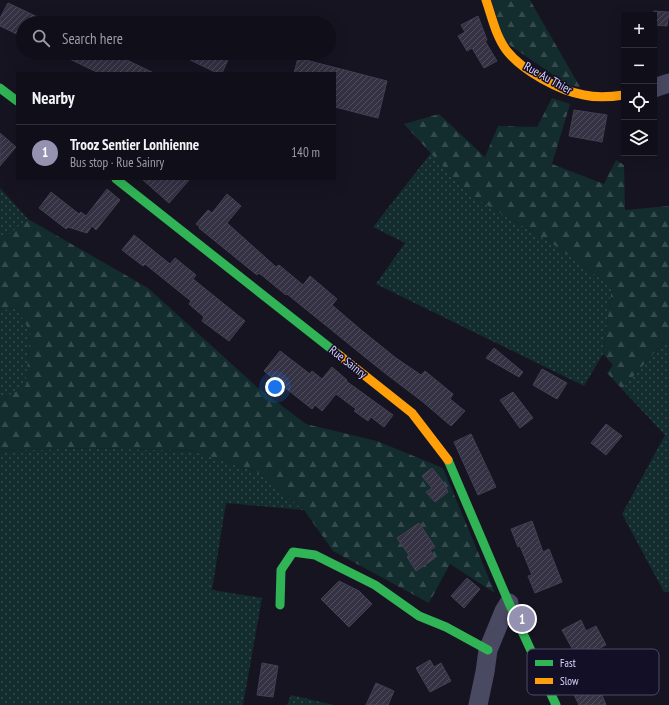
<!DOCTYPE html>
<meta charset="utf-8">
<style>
:root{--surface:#100f19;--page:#191822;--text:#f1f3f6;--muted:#9c9ca2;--line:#302f38;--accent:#9591b1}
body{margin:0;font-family:"PT Sans Narrow",sans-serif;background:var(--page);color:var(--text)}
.controls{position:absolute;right:12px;top:12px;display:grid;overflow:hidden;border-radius:0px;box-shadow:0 4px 16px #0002}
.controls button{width:36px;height:36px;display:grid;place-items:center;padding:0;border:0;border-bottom:1px solid var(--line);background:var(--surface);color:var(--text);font:20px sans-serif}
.you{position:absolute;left:275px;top:387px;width:14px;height:14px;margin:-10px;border:3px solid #fff;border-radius:50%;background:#1a73e8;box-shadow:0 0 0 6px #1a73e833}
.badge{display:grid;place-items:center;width:26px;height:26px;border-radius:50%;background:var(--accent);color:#fff;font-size:13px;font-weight:700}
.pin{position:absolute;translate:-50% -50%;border:2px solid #fff;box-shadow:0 1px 4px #0006}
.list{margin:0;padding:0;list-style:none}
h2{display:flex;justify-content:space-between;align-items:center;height:52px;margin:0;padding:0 16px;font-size:17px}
h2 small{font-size:13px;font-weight:400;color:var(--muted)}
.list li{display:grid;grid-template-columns:26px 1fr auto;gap:12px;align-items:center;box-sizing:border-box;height:56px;padding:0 16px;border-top:1px solid var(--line)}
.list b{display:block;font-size:15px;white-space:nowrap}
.list p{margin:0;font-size:13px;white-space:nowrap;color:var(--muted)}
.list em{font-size:13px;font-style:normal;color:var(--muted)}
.icon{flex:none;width:22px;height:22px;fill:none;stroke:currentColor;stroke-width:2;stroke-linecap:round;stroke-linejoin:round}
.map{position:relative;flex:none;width:669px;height:705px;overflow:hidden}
.search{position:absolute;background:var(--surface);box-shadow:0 4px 16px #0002;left:16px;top:16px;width:320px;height:44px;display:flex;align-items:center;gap:10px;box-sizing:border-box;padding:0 14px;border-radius:22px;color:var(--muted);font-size:15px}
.panel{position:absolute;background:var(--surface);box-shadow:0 4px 16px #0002;left:16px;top:72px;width:320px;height:108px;border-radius:0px}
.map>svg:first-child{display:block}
.grass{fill:url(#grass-dots)}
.forest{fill:url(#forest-firs)}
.building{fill:url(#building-hatch);stroke:#433f54}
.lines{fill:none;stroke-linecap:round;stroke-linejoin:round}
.street{stroke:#4a4962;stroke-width:19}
.fast{stroke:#30b455;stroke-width:9}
.slow{stroke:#ff9f0a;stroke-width:9}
.labels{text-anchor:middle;stroke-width:3;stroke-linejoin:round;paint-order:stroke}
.street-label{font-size:12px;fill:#d9d4ff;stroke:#130f26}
.key{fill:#130f26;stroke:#4e4a67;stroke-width:1}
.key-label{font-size:11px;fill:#d9d4ff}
</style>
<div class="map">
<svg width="669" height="705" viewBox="0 0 669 705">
<defs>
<pattern id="grass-dots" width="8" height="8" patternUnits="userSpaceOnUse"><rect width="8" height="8" fill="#132c2d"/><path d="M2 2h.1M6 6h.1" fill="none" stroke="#354a4c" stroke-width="1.8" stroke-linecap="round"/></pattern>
<pattern id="forest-firs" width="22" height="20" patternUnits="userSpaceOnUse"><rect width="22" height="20" fill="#132c2d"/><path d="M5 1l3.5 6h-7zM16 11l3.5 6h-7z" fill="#354a4c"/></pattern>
<pattern id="building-hatch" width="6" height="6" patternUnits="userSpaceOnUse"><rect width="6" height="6" fill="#343243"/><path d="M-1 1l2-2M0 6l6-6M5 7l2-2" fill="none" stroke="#514f5f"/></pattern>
</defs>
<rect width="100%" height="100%" fill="#161421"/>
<!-- grass -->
<path class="grass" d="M431,153L468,194L550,242L612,287L603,354L584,386L376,284L405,243L373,227Z
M0,188L28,219L0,242Z
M17,308L30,332L26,387L0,400V310Z
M669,336V592H664L622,514L665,435L622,389Z
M92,448L195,451L259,473L304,510L226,503L212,590L262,598L243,705H0V451Z
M291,695L334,705H287Z"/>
<!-- forest -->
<path class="forest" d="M491,0H530L580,87L568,85L505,42Z
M552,98L570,104L552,164L604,184L616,160L624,165L625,210L669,206V336L622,389L607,373L613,365L603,354L612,287L550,242L468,194L404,124L439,114L485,157L498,126L537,127Z
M28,219L148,288L257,387L306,424L377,441L443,468L495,593L450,564L429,603L333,551L304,510L259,473L195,451L92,448L0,451V400L26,386L30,332L17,308L0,310V242Z"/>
<!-- building -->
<path class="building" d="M8,3L50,23H23V37L0,26V18Z
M654,11L669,12L667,26L654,25Z
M478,16L487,40L485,41L497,61L484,68L472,48L467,51L458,36L465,32L461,25Z
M57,53H112L154,73H99Z
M176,53H231L222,73H217Z
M298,58L387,81L378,118L335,107V73H294Z
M574,110L607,115L602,142L569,136Z
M0,133L16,147L0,166Z
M142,179H190L169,203Z
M107,189L120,200L96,230L92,226L87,233L68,227L66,229L39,208L51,192L79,214L81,212L86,216Z
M227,194L241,206L227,223L276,267L279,265L303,285L310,276L337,299L332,305L360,329L396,358L421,375L425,371L453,394L450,399L465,411L451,426L423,402L381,370L287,294L286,295L259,273L257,275L199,228L200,227L196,224L208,210L212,213Z
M134,235L170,264L175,258L196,275L193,279L245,321L229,341L202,321L204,317L189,304L191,301L145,264L143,266L122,250Z
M494,348L523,372L519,377L486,358Z
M280,351L310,374L312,371L322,379L332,367L347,380L346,381L393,415L384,427L371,417L368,421L354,411L356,409L336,394L322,411L315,405L312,409L264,371Z
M542,369L567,383L557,399L533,385Z
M513,392L533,418L520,428L500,400Z
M606,424L622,436L606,455L591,443Z
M471,434L496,487L478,495L454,442Z
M432,468L444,483L448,492L435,502L426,492L432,488L422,476Z
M532,521L543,552L549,549L562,582L535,593L528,576L532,575L520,546L518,547L511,529Z
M419,523L435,547L430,550L435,558L416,571L407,557L409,555L397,538Z
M467,578L480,589L464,608L451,596Z
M339,581L359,591L372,604L349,627L321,599Z
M581,620L586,631L596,626L606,645L578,659L562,630Z
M430,660L434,667L441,663L451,681L430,692L416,668Z
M262,663L278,666L273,697L257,695Z
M593,673L606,705H579L569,684Z
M376,683L394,691L388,705H366Z"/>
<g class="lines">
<!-- street -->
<path class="street" d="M654,88L669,83
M478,705L485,672L488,650L504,611L509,603"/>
<!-- fast -->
<path class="fast" d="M0,88L17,101
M116,179L339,355
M448,460L509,603L556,705
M280,605L281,570L293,552L315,555L375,585L419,616L446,627L488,650"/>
<!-- slow -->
<path class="slow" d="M486,0C492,17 496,37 507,51C523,71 560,91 584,95C597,98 611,97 624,95
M339,355L412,413L448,460"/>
</g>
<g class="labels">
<!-- street labels -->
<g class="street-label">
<text transform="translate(548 78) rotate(29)" y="4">Rue Au Thier</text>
<text transform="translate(348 362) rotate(38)" y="4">Rue Sainry</text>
</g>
</g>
<!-- legend -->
<rect x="527" y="649" width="132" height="46" rx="6" class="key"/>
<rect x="535" y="660" width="18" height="6" fill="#30b455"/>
<rect x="535" y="678" width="18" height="6" fill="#ff9f0a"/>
<g class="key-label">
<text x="560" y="667">Fast</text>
<text x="560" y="685">Slow</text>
</g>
</svg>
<div class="controls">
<button>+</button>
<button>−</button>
<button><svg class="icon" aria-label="locate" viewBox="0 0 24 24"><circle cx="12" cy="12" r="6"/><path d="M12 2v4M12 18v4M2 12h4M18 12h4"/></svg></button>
<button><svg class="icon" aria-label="layers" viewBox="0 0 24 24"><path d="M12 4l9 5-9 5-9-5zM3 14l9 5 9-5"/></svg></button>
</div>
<div class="you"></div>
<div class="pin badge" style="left:522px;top:619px">1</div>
<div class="search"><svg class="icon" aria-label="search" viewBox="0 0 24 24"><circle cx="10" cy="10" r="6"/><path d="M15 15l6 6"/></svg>Search here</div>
<section class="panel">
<h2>Nearby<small></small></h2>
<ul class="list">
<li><span class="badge">1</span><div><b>Trooz Sentier Lonhienne</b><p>Bus stop · Rue Sainry</p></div><em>140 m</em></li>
</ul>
</section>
</div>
